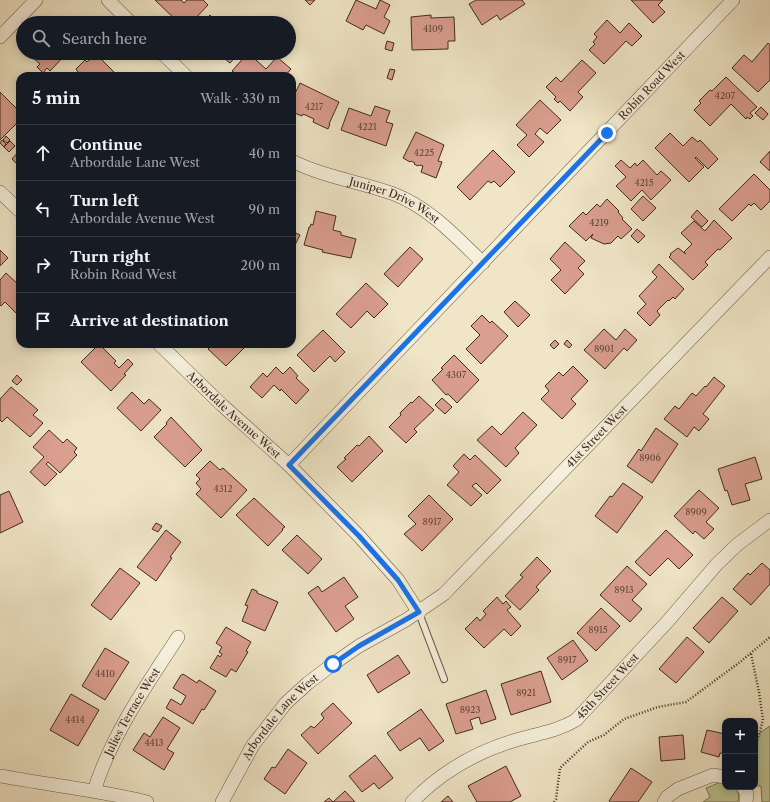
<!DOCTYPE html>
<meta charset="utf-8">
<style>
:root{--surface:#171b24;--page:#242831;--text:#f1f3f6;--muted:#9ea1a6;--line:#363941}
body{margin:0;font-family:"Libre Caslon Text",serif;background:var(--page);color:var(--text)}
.controls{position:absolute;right:12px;bottom:12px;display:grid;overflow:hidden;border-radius:8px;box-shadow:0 2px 10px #0003}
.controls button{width:36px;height:36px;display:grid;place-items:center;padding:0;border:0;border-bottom:1px solid var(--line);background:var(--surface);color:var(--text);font:20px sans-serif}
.stop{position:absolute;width:12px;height:12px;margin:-9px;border:3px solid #1a73e8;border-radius:50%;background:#fff}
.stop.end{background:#1a73e8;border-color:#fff;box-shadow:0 1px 4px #0008}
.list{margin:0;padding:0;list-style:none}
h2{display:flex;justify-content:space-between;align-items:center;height:52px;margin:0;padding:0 16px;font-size:17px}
h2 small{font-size:13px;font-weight:400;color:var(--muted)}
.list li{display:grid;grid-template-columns:26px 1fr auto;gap:12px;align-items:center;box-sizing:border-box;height:56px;padding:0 16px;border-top:1px solid var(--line)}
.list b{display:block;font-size:15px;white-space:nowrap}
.list p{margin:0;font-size:13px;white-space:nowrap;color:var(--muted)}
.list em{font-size:13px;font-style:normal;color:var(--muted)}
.icon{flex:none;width:22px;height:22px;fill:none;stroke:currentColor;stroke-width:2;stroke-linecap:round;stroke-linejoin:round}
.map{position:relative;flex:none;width:770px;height:802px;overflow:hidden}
.search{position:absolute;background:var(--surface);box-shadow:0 2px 10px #0003;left:16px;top:16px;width:280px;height:44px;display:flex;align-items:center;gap:10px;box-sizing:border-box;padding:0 14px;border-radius:22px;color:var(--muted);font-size:15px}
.panel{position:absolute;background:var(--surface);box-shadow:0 2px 10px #0003;left:16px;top:72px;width:280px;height:276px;border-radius:12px}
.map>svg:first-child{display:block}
.green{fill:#bdc493;stroke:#7e7858}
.building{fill:#db9f90;stroke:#3e2b1e}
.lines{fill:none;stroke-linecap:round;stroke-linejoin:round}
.lane-casing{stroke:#6a5a48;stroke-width:8}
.street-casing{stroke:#6a5a48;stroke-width:14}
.path{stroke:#3e2b1e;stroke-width:2.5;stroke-dasharray:1 2;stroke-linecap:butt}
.lane{stroke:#f5efdb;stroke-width:6}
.street{stroke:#f5efdb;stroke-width:13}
.route{stroke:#1a73e8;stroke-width:5}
.labels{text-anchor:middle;stroke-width:3;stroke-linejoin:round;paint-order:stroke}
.number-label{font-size:9px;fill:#65483a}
.street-label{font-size:11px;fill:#3e2b1e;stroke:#f5efdb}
</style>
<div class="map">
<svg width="770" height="802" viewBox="0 0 770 802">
<rect width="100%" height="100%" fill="#f0e6c7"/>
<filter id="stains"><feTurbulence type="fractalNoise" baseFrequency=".005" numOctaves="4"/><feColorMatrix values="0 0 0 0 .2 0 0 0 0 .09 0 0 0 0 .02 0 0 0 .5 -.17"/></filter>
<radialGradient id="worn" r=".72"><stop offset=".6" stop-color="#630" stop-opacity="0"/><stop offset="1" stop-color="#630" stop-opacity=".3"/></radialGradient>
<!-- green -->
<path class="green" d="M770,726V802H762L761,786H755V736Z
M721,782L725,784V787H735C739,792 739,796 738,802H703L710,797L706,788Z"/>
<!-- building -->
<path class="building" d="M155,0H181L184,3L187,0H203L208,5L191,23H179Z
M305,0H315L310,5Z
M356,0L376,9L380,0L390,5L384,17L390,21L384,34L366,25L363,30L346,21Z
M476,0H522L525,4L500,20L497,15L482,25L469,4Z
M631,0H663L658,5L665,12L653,23Z
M210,15L218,23H203Z
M431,15V18L454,17L455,41H448V49L412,50L411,17Z
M234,16L242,23H227Z
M607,20L620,33L629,23L642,36L632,46L626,41L604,64L589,50L595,44L593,42L597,37L594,34Z
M387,41L394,43L392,51L385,49Z
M768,43L770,45V80L758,92L732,68L744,55L752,62Z
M30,53H67L50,71L47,68L43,73L37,67L40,64L29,54Z
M215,53H239L230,63L219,54L218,55Z
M248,53L266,69L277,57L291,69L285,76H239L232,71Z
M96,54L118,76H79L76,74L78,72L76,69L85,60L87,62Z
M582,60L596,73L578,92L583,97L570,111L560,101L558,103L554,99L556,97L546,87L556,77L561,82Z
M390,69L395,70L392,80L387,78Z
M726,77L757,107L750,113L753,116L750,119L747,117L746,119L731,104L710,126L694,110L701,103L699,101L710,90L712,91Z
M300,83L339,102L329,124H330L328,129L313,122L314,119L303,114L302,116L292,112V100Z
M0,92L20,112V120L0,140Z
M540,100L561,120L547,134L540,128L535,134L544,142L529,157L517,145L527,135L516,125Z
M375,106L390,111L386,122L393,124L386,146L341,130L349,108L371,116Z
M761,107L768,114L763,120L755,113Z
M416,132L444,145L438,161L442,162L436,178L421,172L423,166L419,165L418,166L414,164L415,163L411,161L410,162L403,158Z
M670,133L683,146L692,137L698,142L700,140L718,159L708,169L696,157L695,158L704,167L689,182L655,148Z
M6,136L10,140L7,143L3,140Z
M2,140L6,144L4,147L0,143Z
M10,141L15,146L9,152L4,147Z
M20,150V167L12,159Z
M493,150L515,172L500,187L494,181L491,183L488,181L470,200L457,187Z
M770,151V171L760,162Z
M621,160L630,168L635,163L637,166L643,160L657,175L661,171L671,180L651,200L642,190L631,201L616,186L626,177L615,166Z
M754,174L770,190V201L761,210L754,203L751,206L749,204L732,221L719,209Z
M643,196L656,208L643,221L631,209Z
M607,199L619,211L618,212L623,218L622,219L632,229L621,239L618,236L611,243L604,244L591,238L593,234L586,241L569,226L583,212L586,215L597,204L600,207Z
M697,210L708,221L702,227L691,217Z
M316,211L336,216L333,230L341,232V235L356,239L351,258L322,252L323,250L304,245L309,227H310L311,224L313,225Z
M714,220L732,238L720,250L718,249L705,262L708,265L693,280L669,257L671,255L670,254L678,248L686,254L684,252L692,244L681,233L694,221L705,231Z
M637,229L645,236L638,243L631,236Z
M292,231L300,235L292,251Z
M565,242L585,261L578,268L584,274L565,294L551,280L561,270L550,259Z
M410,247L423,259L398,287L384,274Z
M0,250L8,258L0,266Z
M659,264L684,289L675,299L673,297L669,301L668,300L657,311L660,315L650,326L637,313L646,304L639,296L657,277L652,272Z
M6,273L20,286V317L5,302L1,306L0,305V280Z
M366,283L388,304L374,318L367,311L351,328L336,314Z
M515,301L530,315L518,327L504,312Z
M482,315L490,323L492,321L508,336L481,364L466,349L480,335L471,326Z
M604,329L616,340L625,329L637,340L627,351L624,348L605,369L584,350Z
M323,330L345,352L335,362L330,356L314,372L297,355Z
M555,340L559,344L554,349L550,345Z
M567,340L572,345L569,348L564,344Z
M60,344H68L64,348Z
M99,344L116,361L114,363L119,368L128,359L133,364L124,374L126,375L111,391L81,362Z
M213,344H248L226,366L208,349Z
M454,355L479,380L457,403L448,394L446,395L432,380L443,369L441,368Z
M573,366L588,381L571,399L576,404L562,419L541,399L549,391L545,386L559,372L563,376Z
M276,367L283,374L290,367L298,376L296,378L309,390L296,404L281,389L280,391L274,385L262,398L250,387L263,373L267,377Z
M17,375L22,380L17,385L12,381Z
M714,377L725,386L703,414L709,419L699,431L694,427L687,437L664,419L675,406L679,409L692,393L696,396L705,386L706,387Z
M11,387L38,410L33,415L43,423L30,437L7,417L2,422L0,420V399Z
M132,392L144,404L149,399L161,410L141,431L117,408Z
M419,396L434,410L414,429L417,432L406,443L389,427L401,415L400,413L411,402L412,403Z
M442,398L452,407L445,414L435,405Z
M523,412L537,425L515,448L519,453L506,467L477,440L492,426L501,435Z
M171,417L202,450L185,467L154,437L167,424L166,423Z
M656,428L678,444L652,483L627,466L639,449L641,451Z
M49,430L63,443L67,439L77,448L74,452L77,455L60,473L48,462L46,464L57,474L45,486L30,472L44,457L33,447Z
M369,436L383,451L352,482L337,467L346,459L344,458L357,445L359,446Z
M464,454L470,460L475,455L501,480L487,494L476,483L472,486L482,495L471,506L447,485L459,472L453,466Z
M755,457L762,479L745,484L750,500L732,505L727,490L725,491L718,469Z
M210,461L220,470L223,468L247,490L221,518L196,494L201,489L196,483L200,479L196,475Z
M623,483L643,497L617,533L595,516L610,496L612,497Z
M699,490L719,508L706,522L714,529L704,539L695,531L693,534L674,516Z
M9,491L23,522L0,533V495Z
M429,495L453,519L422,551L404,534L416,524L408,516Z
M254,498L285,527L282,529L283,530L268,546L236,515Z
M156,523L162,526L158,532L152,529Z
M166,530L181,542L170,557L172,558L156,581L137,567Z
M666,530L693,555L679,569L668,558L650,576L635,562Z
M297,535L322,559L308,574L282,550Z
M537,557L551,571L536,587L539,590L520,610L505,596L523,577L520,575Z
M762,563L770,570V584L751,605L733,589L748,573L750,575Z
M627,566L647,584L632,600L642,609L630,622L600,595Z
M120,568L140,583L111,620L91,605Z
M344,577L358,597L345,606L354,619L336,632L308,593L318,586L322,592Z
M252,589L257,591V593L278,602L265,631L242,621L248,606L245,605Z
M497,597L503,604L506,601L511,607L507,610L521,626L511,636L504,629L484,648L465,629L477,617L480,621L486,614L483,611Z
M722,597L738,611L709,643L693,628Z
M601,608L620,626L596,651L577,633Z
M226,627L251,642L246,651L248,652L236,672L231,669L226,677L210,668L218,655L220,657L222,654L219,652L222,647L216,643Z
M687,637L704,652L676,683L659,669Z
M573,640L588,661L562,680L547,658Z
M105,648L129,662L105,700L82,686Z
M398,655L410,673L378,693L367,675Z
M541,671L551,702L511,715L501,684Z
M183,674L197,683L199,680L216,691L204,710L202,709L193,724L166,708L171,699L181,705L186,696L173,688L181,675H182Z
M486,690L496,719L481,724L479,717L470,720L473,729L456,734L446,704Z
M71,694L99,710L78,746L50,730Z
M333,703L352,723L318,754L301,735L311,726L314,728L324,718L321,714Z
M421,709L444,741L429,751L420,738L400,751L387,733Z
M163,717L180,728L167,749L174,753L164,770L133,750L144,733L150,737Z
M707,730L725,734V754L720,753L719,757L701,752Z
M683,735L685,759L661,761L659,737Z
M288,749L307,763L285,794L264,779L272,767L275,768Z
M375,755L393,778L379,789L374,783L362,792L349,776Z
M506,766L521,796L510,802H477L468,786Z
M631,768L652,782L638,802H611L609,801Z
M345,791L355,802H324L329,798L333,802Z
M448,796L453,802H441Z"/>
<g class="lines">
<defs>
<path id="lane" d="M419,613L444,679"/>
<g id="street">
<path d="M108,0L131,23"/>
<path d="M0,37L36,0"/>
<path d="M162,53L186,76"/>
<path id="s1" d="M292,161C324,177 361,182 394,194C430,208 456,237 483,263"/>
<path d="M0,192L20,211"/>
<path id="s2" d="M159,344L222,405L289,465L359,536L398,580L419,613"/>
<path id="s3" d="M289,465L733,0"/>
<path d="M0,776C49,785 98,790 147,802"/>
<path d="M743,787L747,794L746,802"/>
<path id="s4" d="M94,791C112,734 146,686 178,637"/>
<path id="s5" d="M222,802L253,745L286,703L308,683L333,664L359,646L406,620L444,594L770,257"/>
<path id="s6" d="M412,802C440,773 474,753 513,741C535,734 556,732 576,720L668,621L717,564L738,544L770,520"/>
<path d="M664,802L667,797L678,789L713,775L725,777"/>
</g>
</defs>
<!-- lane casing -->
<use href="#lane" class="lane-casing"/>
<!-- street casing -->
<use href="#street" class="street-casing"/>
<!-- path -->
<path class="path" d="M751,654L759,692L763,720L755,749
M554,802L556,799L560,768L588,742L604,735L624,719L658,707L686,702L740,662L770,637"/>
<!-- lane -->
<use href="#lane" class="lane"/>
<!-- street -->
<use href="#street" class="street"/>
</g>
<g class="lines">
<!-- route -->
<path class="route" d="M333,664L359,646L419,612L398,580L359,536L289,465L607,133"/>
</g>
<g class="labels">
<!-- number labels -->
<g class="number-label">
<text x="433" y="32">4109</text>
<text x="725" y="99">4207</text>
<text x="314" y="110">4217</text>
<text x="367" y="130">4221</text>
<text x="424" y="156">4225</text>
<text x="644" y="186">4215</text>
<text x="599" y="226">4219</text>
<text x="604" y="352">8901</text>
<text x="456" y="378">4307</text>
<text x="650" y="461">8906</text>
<text x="223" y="492">4312</text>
<text x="696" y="515">8909</text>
<text x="432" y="525">8917</text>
<text x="624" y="593">8913</text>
<text x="598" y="633">8915</text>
<text x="567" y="663">8917</text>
<text x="105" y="677">4410</text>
<text x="526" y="696">8921</text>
<text x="470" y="713">8923</text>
<text x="75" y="723">4414</text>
<text x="154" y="746">4413</text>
</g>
<!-- street labels -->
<g class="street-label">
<text dy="4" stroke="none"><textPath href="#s3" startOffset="525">Robin Road West</textPath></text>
<text dy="4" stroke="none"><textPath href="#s1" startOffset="110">Juniper Drive West</textPath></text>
<text dy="4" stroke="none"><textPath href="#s2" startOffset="103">Arbordale Avenue West</textPath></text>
<text dy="4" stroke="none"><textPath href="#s5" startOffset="530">41st Street West</textPath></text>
<text dy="4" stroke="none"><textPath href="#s6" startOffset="232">45th Street West</textPath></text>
<text dy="4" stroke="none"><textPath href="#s4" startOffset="88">Julies Terrace West</textPath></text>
<text dy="4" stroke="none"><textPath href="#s5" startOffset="104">Arbordale Lane West</textPath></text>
</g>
</g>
<rect width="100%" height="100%" filter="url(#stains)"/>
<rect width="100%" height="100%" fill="url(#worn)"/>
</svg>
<div class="controls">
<button>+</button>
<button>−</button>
</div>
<div class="stop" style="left:333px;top:664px"></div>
<div class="stop end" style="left:607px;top:133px"></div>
<div class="search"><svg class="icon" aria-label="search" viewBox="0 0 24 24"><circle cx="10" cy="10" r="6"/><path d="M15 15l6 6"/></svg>Search here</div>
<section class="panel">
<h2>5 min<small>Walk · 330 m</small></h2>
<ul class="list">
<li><svg class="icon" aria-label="ahead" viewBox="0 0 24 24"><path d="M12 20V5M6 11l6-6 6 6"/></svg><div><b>Continue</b><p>Arbordale Lane West</p></div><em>40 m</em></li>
<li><svg class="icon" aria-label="left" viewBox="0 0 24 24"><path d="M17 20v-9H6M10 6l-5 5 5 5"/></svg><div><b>Turn left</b><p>Arbordale Avenue West</p></div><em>90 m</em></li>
<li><svg class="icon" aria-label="right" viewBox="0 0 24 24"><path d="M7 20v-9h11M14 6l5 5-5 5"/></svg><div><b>Turn right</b><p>Robin Road West</p></div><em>200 m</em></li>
<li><svg class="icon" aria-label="arrive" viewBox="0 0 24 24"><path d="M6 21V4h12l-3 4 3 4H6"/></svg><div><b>Arrive at destination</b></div></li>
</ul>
</section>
</div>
